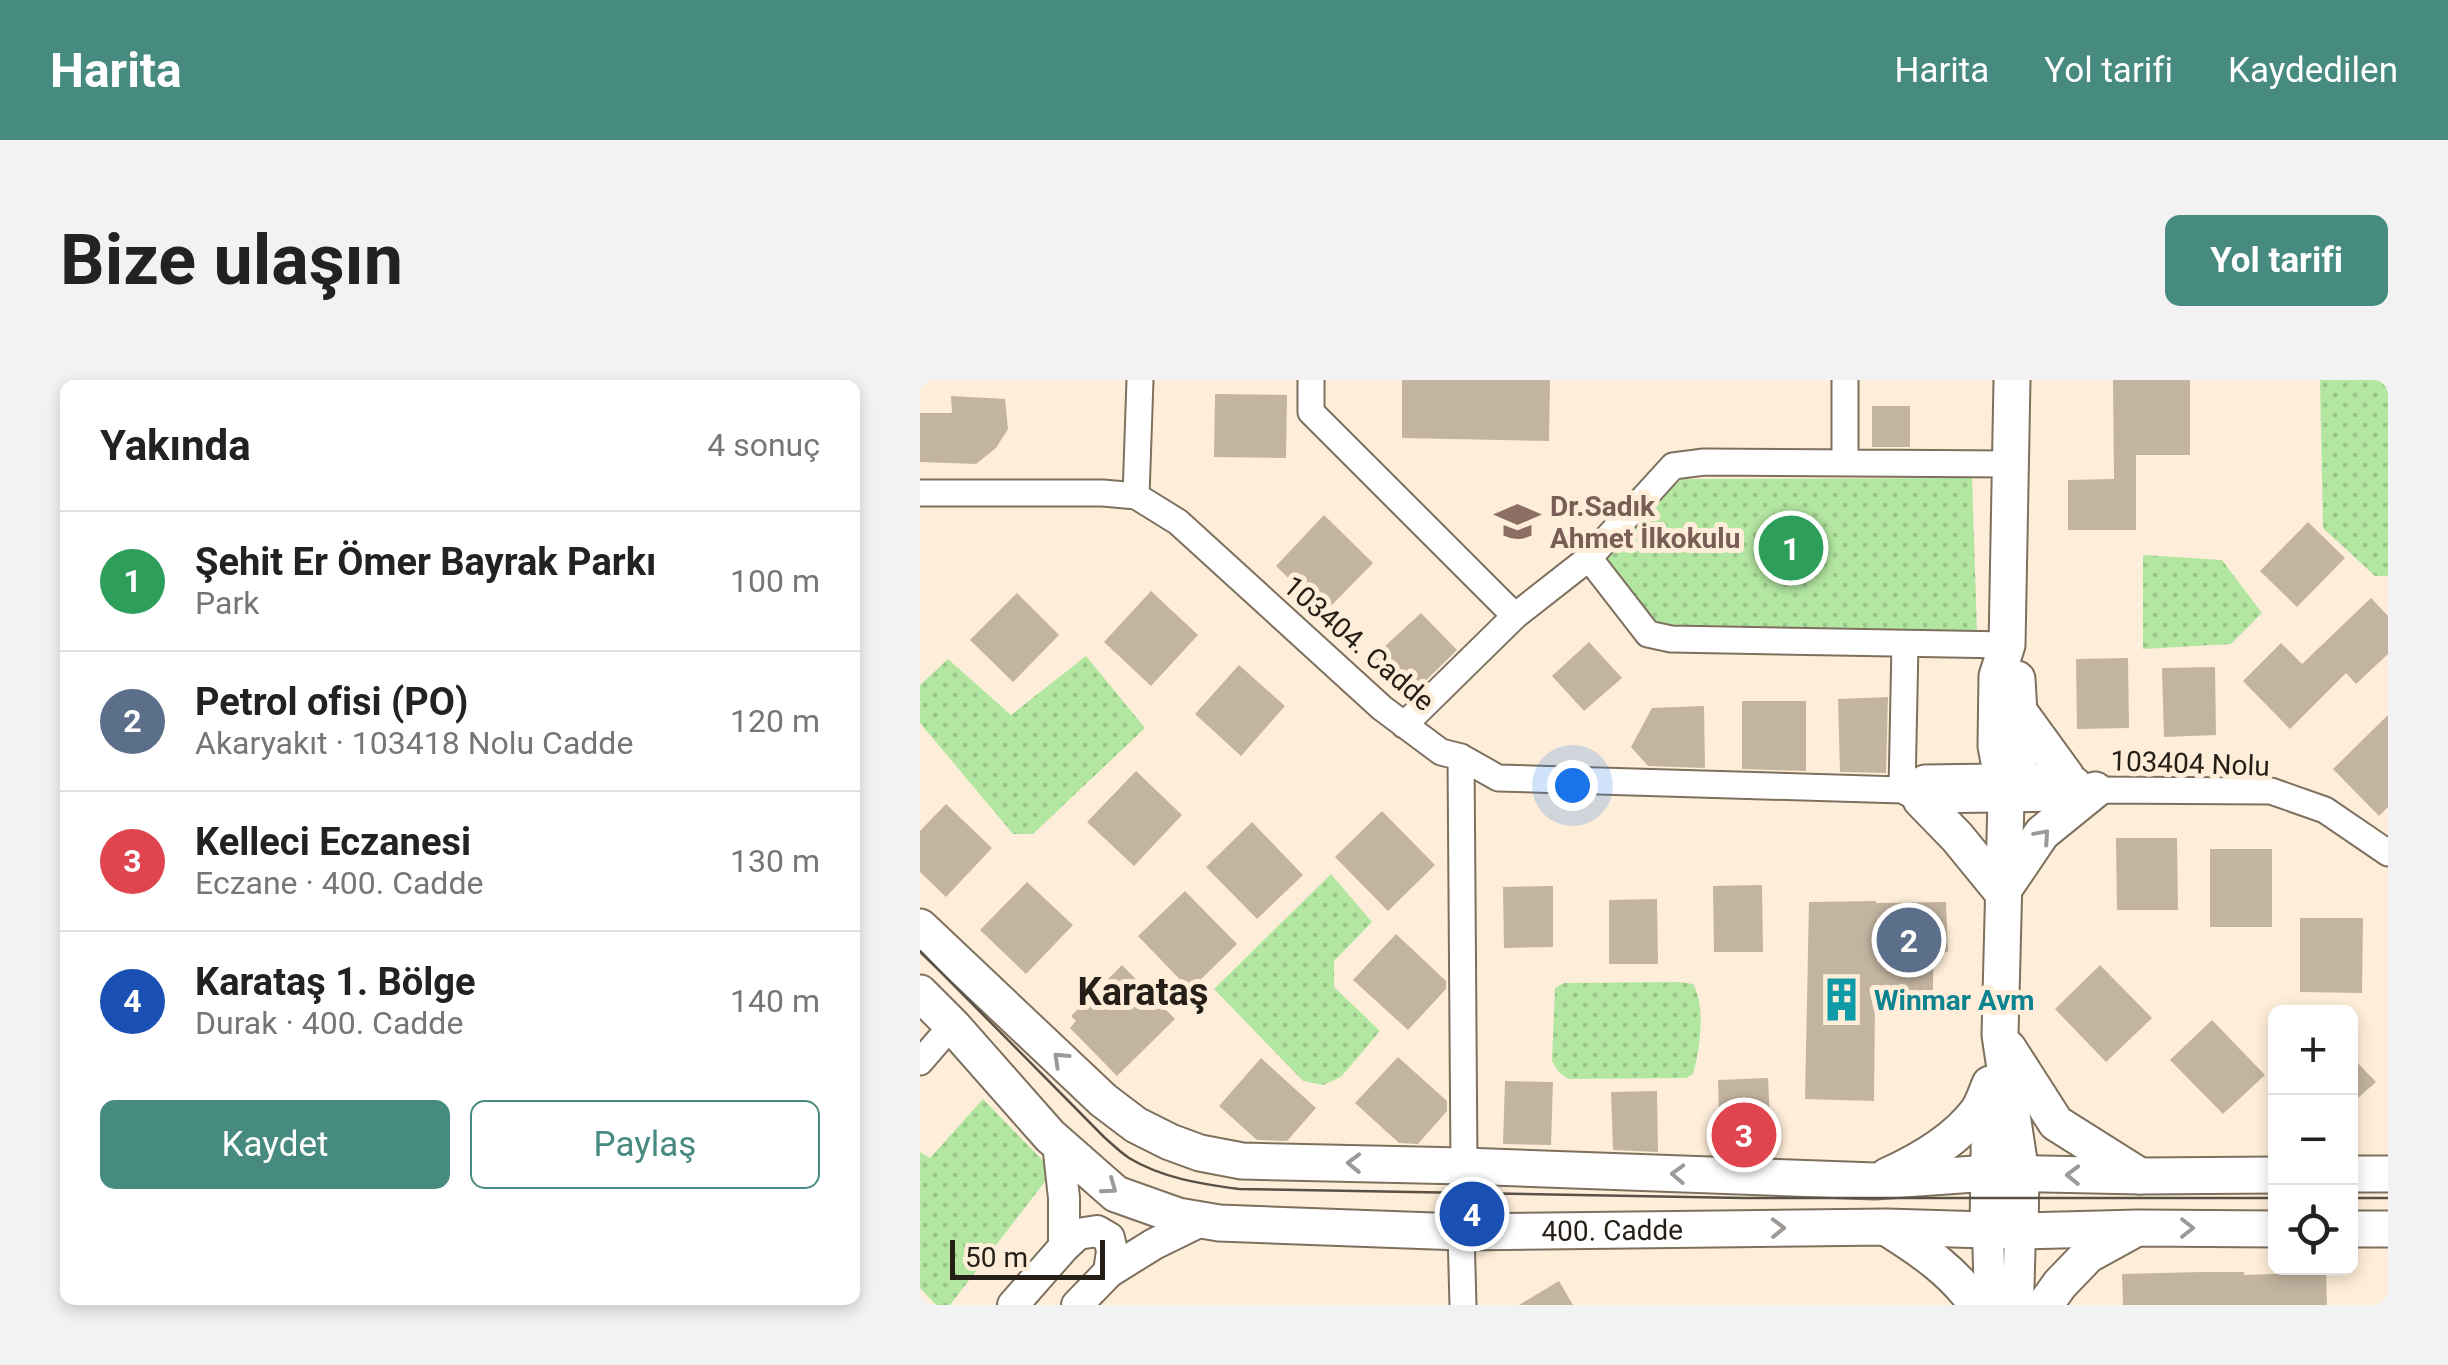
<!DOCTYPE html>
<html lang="tr">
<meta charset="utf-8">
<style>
:root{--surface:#fff;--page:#f2f2f2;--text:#222;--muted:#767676;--line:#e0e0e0;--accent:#478b80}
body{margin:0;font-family:Roboto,sans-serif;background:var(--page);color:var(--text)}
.controls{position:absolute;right:30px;bottom:30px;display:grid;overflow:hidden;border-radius:15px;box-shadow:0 5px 15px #0003}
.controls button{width:90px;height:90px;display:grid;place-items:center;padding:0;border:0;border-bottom:2px solid var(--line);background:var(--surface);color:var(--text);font:50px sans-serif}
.scale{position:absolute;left:30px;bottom:25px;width:155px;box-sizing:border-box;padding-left:10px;border:5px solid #251f18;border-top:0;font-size:28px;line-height:35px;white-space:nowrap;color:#251f18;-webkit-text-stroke:8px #feeed9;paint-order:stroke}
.you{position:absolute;left:652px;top:405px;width:35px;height:35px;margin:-25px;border:8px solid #fff;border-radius:50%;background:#1a73e8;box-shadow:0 0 0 15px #1a73e833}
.badge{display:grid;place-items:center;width:65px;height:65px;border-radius:50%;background:var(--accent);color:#fff;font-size:32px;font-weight:700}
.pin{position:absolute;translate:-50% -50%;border:5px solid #fff;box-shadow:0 2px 10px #0006}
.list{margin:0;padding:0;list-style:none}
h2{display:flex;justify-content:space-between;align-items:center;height:130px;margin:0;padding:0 40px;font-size:42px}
h2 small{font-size:32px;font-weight:400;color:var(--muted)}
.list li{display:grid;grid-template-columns:65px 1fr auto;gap:30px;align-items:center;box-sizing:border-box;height:140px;padding:0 40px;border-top:2px solid var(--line)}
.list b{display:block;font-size:38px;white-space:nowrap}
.list p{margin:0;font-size:32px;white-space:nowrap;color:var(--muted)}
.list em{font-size:32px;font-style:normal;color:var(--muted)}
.actions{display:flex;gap:20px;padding:30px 40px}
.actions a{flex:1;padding:22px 0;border:2px solid var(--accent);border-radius:15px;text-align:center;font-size:35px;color:var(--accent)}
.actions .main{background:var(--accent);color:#fff}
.icon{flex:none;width:55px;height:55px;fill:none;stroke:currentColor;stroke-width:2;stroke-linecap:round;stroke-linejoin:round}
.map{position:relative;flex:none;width:1468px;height:925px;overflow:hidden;border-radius:15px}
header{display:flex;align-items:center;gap:60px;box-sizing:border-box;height:140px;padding:0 50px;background:var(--accent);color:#fff}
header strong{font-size:48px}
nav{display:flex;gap:55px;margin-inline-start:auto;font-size:35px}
.intro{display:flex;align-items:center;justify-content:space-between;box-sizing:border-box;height:240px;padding:0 60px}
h1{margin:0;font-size:70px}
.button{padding:25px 45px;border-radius:15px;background:var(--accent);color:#fff;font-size:35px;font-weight:700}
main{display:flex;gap:60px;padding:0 60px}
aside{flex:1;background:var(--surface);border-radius:15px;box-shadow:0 5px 15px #0003}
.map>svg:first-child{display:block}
.grass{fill:url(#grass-dots)}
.building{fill:#c3b4a0}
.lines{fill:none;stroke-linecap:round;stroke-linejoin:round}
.minor-casing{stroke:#7e705e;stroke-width:29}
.tertiary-casing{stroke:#7e705e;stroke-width:34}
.secondary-casing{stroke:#7e705e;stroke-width:39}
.minor{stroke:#fff;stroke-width:25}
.tertiary{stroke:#fff;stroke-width:30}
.secondary{stroke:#fff;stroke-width:35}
.tram{stroke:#595146;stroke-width:2.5}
.oneway{stroke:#9d9a97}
.labels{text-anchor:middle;stroke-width:10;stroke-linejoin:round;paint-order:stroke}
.education-label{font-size:28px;font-weight:bold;fill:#785e54;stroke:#feeed9;text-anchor:start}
.street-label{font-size:28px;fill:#251f18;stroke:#feeed9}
.culture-label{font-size:28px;font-weight:bold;fill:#0d838f;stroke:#feeed9;text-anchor:start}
.district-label{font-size:38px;font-weight:bold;fill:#251f18;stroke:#feeed9}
</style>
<header>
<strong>Harita</strong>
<nav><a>Harita</a><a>Yol tarifi</a><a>Kaydedilen</a></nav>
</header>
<div class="intro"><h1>Bize ulaşın</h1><a class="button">Yol tarifi</a></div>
<main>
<aside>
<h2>Yakında<small>4 sonuç</small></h2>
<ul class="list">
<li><span class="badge" style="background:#2e9e5b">1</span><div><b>Şehit Er Ömer Bayrak Parkı</b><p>Park</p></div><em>100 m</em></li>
<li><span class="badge" style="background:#5c6f8a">2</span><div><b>Petrol ofisi (PO)</b><p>Akaryakıt · 103418 Nolu Cadde</p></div><em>120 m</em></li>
<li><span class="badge" style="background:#e0444e">3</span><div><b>Kelleci Eczanesi</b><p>Eczane · 400. Cadde</p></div><em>130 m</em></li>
<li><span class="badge" style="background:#1a4fb4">4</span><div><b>Karataş 1. Bölge</b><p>Durak · 400. Cadde</p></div><em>140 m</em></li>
</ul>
<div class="actions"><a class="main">Kaydet</a><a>Paylaş</a></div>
</aside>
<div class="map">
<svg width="1468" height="925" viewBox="0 0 1468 925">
<defs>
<pattern id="grass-dots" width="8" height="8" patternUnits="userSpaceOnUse" patternTransform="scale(2.5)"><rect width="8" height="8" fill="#b2e6a1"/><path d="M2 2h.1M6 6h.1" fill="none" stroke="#99c58a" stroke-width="1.8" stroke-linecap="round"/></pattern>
</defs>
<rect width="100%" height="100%" fill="#feeed9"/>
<!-- grass -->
<path class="grass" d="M1400,0H1468V196H1455L1403,148Z
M1052,98L1057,251L741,248L703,205L684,175L693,161L762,99Z
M1223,175L1302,180L1342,233L1311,264L1223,269Z
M166,276L225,348L113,454H93L0,343V305L28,279L91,335Z
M411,494L452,542L414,581V607L460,651L421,697L403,705L383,701L294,609Z
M759,602L773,604C786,625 780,670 773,694L766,698L648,699L638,691L632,681L635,608L644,603Z
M63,719L133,791L30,925H16L0,908V772L10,778Z"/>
<!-- building -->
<path class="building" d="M482,0H630L629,61L482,58Z
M1193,0H1270V75H1216V150H1148V100L1194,99Z
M295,14L367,15L366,78L294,77Z
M31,16L85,19L88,49L76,68L56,84L0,82V33H32Z
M952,26H990V67H952Z
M404,135L453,183L404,233L356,186Z
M1388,142L1425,178L1377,227L1340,191Z
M231,211L278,255L231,306L184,262Z
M97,213L139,255L93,302L50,260Z
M1451,218L1468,236V274L1436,304L1426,293L1370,349L1323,301L1361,263L1382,284Z
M501,233L537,270L487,319L450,280Z
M669,262L702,298L664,331L632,296Z
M1208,278L1209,348L1157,349L1156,279Z
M319,285L365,326L321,376L275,334Z
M1295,287L1296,355L1244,357L1242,288Z
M968,317L966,393L920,392L918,319Z
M822,321H886V391L822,389Z
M784,326L785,388L728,386L711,367L732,328Z
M1468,335V427L1459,436L1413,389Z
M216,391L262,435L214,486L167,442Z
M26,424L72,468L26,517L0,492V451Z
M462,431L515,485L468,531L415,477Z
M332,442L383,495L337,539L286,487Z
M1196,458H1257L1258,530H1197Z
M1290,469H1352V547H1290Z
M107,502L153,545L106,594L60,550Z
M842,505L843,572H794L793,506Z
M633,506V567L584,568L583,507Z
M265,511L317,564L270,610L218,556Z
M737,519L738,584H689V520Z
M956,521V523L1026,522L1028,572L1013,570V628L955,626L954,721L885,719L889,522Z
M1380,538H1443L1442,613L1380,612Z
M476,554L526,601V609L488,650L433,600Z
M202,585L255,639L197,696L150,648L156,641L151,636Z
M1180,585L1232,638L1186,682L1135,629Z
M1292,640L1345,695L1303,734L1250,680Z
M1430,675L1456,702L1430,725Z
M478,677L527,721V731L498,764L479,763L435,723Z
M341,678L396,728L367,761L337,760L299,726Z
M848,698L851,763L800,765L798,700Z
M585,701L633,702L631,765L583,764Z
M737,711L738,772L693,770L691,712Z
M1281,892H1324V895L1406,892L1407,925H1203L1202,894Z
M639,901L653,925H599Z"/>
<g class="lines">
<defs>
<path id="minor" d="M391,0V32L595,236
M925,0V83
M0,113H183L216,116L258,142L462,328L521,372L541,377L578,398L982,410L1001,420L1141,418L1175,410L1351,411L1405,430L1468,473
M216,116L220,0
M669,178L728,254L751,259L1087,265
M484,345L595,236L669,178L753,86L784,82L1090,84
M541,377L544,786
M982,410L1004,398L1146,396L1157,401
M982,410L985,264
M0,682L32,645
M541,852L543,925"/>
<path id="tertiary" d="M1068,850L1070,925
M144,867L158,854L177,851L189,858L192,871L189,892
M93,925L144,867V818L138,763
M157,925L189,892L234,864L283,840
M1098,925L1100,851"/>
<g id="secondary">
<path d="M1092,0L1087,265L1077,296L1076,366L1086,419L1080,655L1101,794L1100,851"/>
<path d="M1101,334L1146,396"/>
<path d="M1089,410L1101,368L1097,299"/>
<path d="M1001,420L1037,457L1082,512L1122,453L1175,410"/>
<path d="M0,547L183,720L216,745L250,762L280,773L322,781L544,786L955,801L1069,793L1221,796L1356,795"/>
<path id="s1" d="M0,613L32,645L130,756L196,814L258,836L299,843L541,852L966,847L1100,851L1218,848L1356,849"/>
<path d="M1088,668L1136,743L1220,796"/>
<path d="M1430,794H1468"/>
<path d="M967,796C998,782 1035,761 1057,732C1063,724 1066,713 1070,704"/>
<path d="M967,848C1002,870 1033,891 1057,925"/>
<path d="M1430,849H1468"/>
<path d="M1068,850L1070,706"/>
<path d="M1125,925L1140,904L1168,875L1210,852"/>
</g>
</defs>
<!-- minor casing -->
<use href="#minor" class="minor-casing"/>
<!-- tertiary casing -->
<use href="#tertiary" class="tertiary-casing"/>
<!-- secondary casing -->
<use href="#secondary" class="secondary-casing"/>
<!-- minor -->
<use href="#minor" class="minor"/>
<!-- tertiary -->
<use href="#tertiary" class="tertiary"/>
<!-- secondary -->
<use href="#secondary" class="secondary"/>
<!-- tram -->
<path class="tram" d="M0,571L184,757C192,764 200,772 209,778C242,798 281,804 319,809L824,818H1356
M1430,818H1468"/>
</g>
<!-- one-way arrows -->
<defs><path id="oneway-chevron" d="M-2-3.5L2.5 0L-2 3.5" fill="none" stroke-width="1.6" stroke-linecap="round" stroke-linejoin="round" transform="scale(2.5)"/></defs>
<g class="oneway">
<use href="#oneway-chevron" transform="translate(1123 456) rotate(-48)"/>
<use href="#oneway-chevron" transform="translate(140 679) rotate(-137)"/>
<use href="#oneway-chevron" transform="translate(434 783) rotate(-179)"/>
<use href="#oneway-chevron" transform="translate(758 794) rotate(-178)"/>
<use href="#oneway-chevron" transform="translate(1153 795) rotate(-179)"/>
<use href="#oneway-chevron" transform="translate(190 807) rotate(36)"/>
<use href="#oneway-chevron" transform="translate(858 848) rotate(-1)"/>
<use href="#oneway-chevron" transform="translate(1267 848)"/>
</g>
<!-- icons -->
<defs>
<symbol id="school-bare" viewBox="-9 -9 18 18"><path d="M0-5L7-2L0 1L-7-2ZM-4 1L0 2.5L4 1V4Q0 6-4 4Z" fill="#8d6e63" stroke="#feeed9" stroke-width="2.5" paint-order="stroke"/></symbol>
<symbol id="building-bare" viewBox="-9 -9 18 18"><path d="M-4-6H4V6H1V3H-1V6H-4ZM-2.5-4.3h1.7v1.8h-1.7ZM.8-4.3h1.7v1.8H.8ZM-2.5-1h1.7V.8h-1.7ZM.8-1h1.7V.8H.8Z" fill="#0f9aa8" stroke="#feeed9" stroke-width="2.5" paint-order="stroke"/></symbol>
</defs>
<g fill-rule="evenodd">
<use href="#school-bare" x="566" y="110" width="63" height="63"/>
<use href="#building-bare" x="890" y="588" width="63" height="63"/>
</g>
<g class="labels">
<!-- education labels -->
<g class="education-label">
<text x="630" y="136">Dr.Sadık<tspan x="630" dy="32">Ahmet İlkokulu</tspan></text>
</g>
<!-- street labels -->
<g class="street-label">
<text transform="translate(439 263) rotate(41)" y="10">103404. Cadde</text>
<text transform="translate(1270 383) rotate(2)" y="10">103404 Nolu</text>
<text dy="10" stroke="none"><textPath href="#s1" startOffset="782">400. Cadde</textPath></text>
</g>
<!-- culture labels -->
<g class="culture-label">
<text x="954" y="630">Winmar Avm</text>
</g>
<!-- district labels -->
<g class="district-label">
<text x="223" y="625">Karataş</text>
</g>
</g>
</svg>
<div class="controls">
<button>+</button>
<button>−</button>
<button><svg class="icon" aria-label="locate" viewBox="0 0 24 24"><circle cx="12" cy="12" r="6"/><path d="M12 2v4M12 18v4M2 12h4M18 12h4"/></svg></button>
</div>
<div class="scale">50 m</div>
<div class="you"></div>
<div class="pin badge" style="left:871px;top:168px;background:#2e9e5b">1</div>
<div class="pin badge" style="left:989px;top:560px;background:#5c6f8a">2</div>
<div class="pin badge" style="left:824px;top:755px;background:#e0444e">3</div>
<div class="pin badge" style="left:552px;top:834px;background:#1a4fb4">4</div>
</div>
</main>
